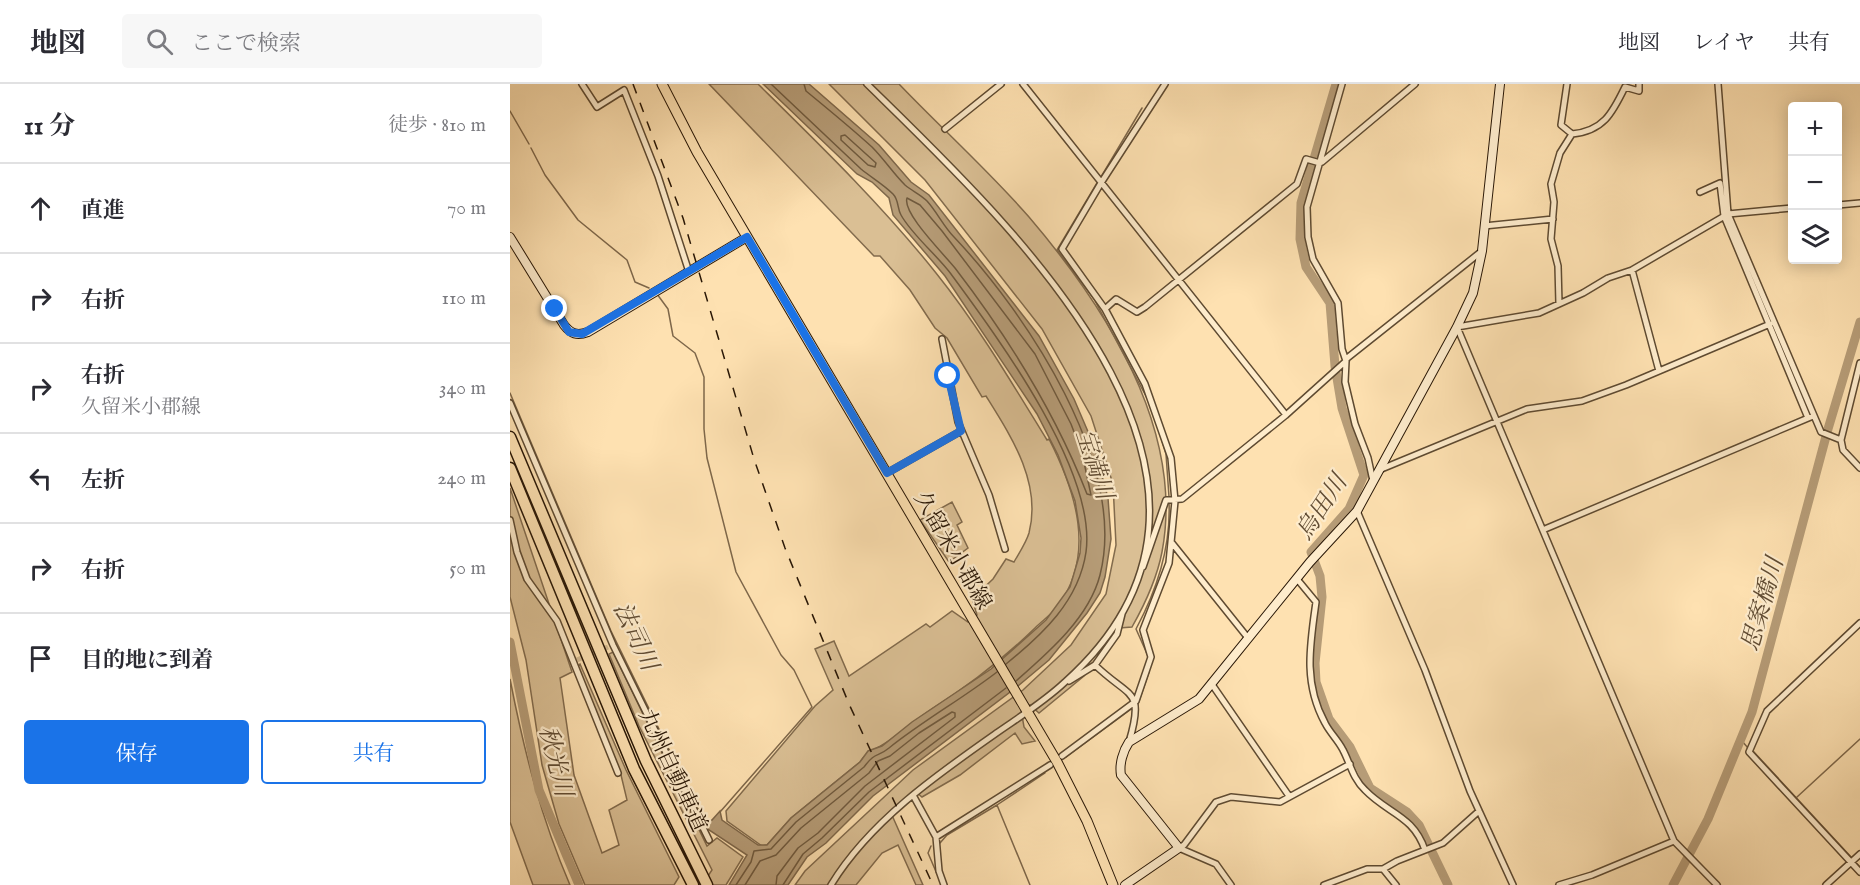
<!DOCTYPE html>
<html lang="ja">
<meta charset="utf-8">
<style>
:root{--surface:#fff;--page:#f7f7f7;--text:#2b2b33;--muted:#7c7c81;--line:#e1e1e2;--accent:#1a73e8}
body{margin:0;font-family:"IM FELL English","Noto Serif JP",serif;background:var(--page);color:var(--text)}
.controls{position:absolute;right:18px;top:18px;display:grid;overflow:hidden;border-radius:6px;box-shadow:0 3px 15px #0003}
.controls button{width:54px;height:54px;display:grid;place-items:center;padding:0;border:0;border-bottom:2px solid var(--line);background:var(--surface);color:var(--text);font:30px sans-serif}
.stop{position:absolute;width:18px;height:18px;margin:-14px;border:4px solid #1a73e8;border-radius:50%;background:#fff}
.stop.end{background:#1a73e8;border-color:#fff;box-shadow:0 2px 6px #0008}
.list{margin:0;padding:0;list-style:none}
h2{display:flex;justify-content:space-between;align-items:center;height:78px;margin:0;padding:0 24px;font-size:26px}
h2 small{font-size:20px;font-weight:400;color:var(--muted)}
.list li{display:grid;grid-template-columns:39px 1fr auto;gap:18px;align-items:center;box-sizing:border-box;height:90px;padding:0 24px;border-top:2px solid var(--line)}
.list b{display:block;font-size:22px;white-space:nowrap}
.list p{margin:0;font-size:20px;white-space:nowrap;color:var(--muted)}
.list em{font-size:20px;font-style:normal;color:var(--muted)}
.actions{display:flex;gap:12px;padding:18px 24px}
.actions a{flex:1;padding:14px 0;border:2px solid var(--accent);border-radius:6px;text-align:center;font-size:21px;color:var(--accent)}
.actions .main{background:var(--accent);color:#fff}
.icon{flex:none;width:33px;height:33px;fill:none;stroke:currentColor;stroke-width:2;stroke-linecap:round;stroke-linejoin:round}
.map{position:relative;flex:none;width:1350px;height:801px;overflow:hidden}
header{display:flex;align-items:center;gap:36px;box-sizing:border-box;height:84px;padding:0 30px;background:var(--surface);border-bottom:2px solid var(--line)}
header strong{font-size:28px}
nav{display:flex;gap:33px;margin-inline-start:auto;font-size:21px}
.search{width:420px;height:54px;background:var(--page);display:flex;align-items:center;gap:15px;box-sizing:border-box;padding:0 21px;border-radius:6px;color:var(--muted);font-size:22px}
main{display:flex}
aside{flex:1;background:var(--surface)}
.map>svg:first-child{display:block}
.green{fill:#dabf94;stroke:#826b4d;stroke-width:1.5}
.water{fill:#b69c77;stroke:#7e674a;stroke-width:1.5}
.lines{fill:none;stroke-linecap:round;stroke-linejoin:round}
.shore{stroke:#705a3e;stroke-width:1.5}
.stream{stroke:#7e674a;stroke-width:1.5}
.river{stroke:#b69c77;stroke-width:9}
.street-tunnel{stroke:#d3b98f;stroke-width:5;stroke-dasharray:5 2.5;stroke-linecap:butt}
.street-casing{stroke:#5e4a31;stroke-width:8}
.secondary-casing{stroke:#291706;stroke-width:10}
.primary-casing{stroke:#291706;stroke-width:11}
.highway-casing{stroke:#291706;stroke-width:13}
.street{stroke:#feeccc;stroke-width:5}
.secondary{stroke:#feeccc;stroke-width:8}
.primary{stroke:#fee1b1;stroke-width:9}
.highway{stroke:#fee1b1;stroke-width:10}
.rail{stroke:#291706;stroke-width:1.5;stroke-dasharray:10 10;stroke-linecap:butt}
.route{stroke:#1a73e8;stroke-width:8}
.labels{text-anchor:middle;stroke-width:4.5;stroke-linejoin:round;paint-order:stroke}
.street-label{font-size:22px;fill:#291706;stroke:#feeccc}
.water-label{font-size:24px;font-style:italic;fill:#614c33;stroke:#feeccc}
</style>
<header>
<strong>地図</strong>
<div class="search"><svg class="icon" aria-label="search" viewBox="0 0 24 24"><circle cx="10" cy="10" r="6"/><path d="M15 15l6 6"/></svg>ここで検索</div>
<nav><a>地図</a><a>レイヤ</a><a>共有</a></nav>
</header>
<main>
<aside>
<h2>11 分<small>徒歩 · 810 m</small></h2>
<ul class="list">
<li><svg class="icon" aria-label="ahead" viewBox="0 0 24 24"><path d="M12 20V5M6 11l6-6 6 6"/></svg><div><b>直進</b></div><em>70 m</em></li>
<li><svg class="icon" aria-label="right" viewBox="0 0 24 24"><path d="M7 20v-9h11M14 6l5 5-5 5"/></svg><div><b>右折</b></div><em>110 m</em></li>
<li><svg class="icon" aria-label="right" viewBox="0 0 24 24"><path d="M7 20v-9h11M14 6l5 5-5 5"/></svg><div><b>右折</b><p>久留米小郡線</p></div><em>340 m</em></li>
<li><svg class="icon" aria-label="left" viewBox="0 0 24 24"><path d="M17 20v-9H6M10 6l-5 5 5 5"/></svg><div><b>左折</b></div><em>240 m</em></li>
<li><svg class="icon" aria-label="right" viewBox="0 0 24 24"><path d="M7 20v-9h11M14 6l5 5-5 5"/></svg><div><b>右折</b></div><em>50 m</em></li>
<li><svg class="icon" aria-label="arrive" viewBox="0 0 24 24"><path d="M6 21V4h12l-3 4 3 4H6"/></svg><div><b>目的地に到着</b></div></li>
</ul>
<div class="actions"><a class="main">保存</a><a>共有</a></div>
</aside>
<div class="map">
<svg width="1350" height="801" viewBox="0 0 1350 801">
<rect width="100%" height="100%" fill="#fee1b1"/>
<filter id="stains"><feTurbulence type="fractalNoise" baseFrequency=".00333" numOctaves="4"/><feColorMatrix values="0 0 0 0 .2 0 0 0 0 .09 0 0 0 0 .02 0 0 0 .5 -.17"/></filter>
<radialGradient id="worn" r=".72"><stop offset=".6" stop-color="#630" stop-opacity="0"/><stop offset="1" stop-color="#630" stop-opacity=".3"/></radialGradient>
<!-- green -->
<path class="green" d="M199,0H248C309,60 372,121 426,189C467,240 502,299 537,356L539,355C566,408 586,470 548,522C541,531 533,536 525,544C493,575 460,601 422,625C405,636 391,649 374,660C362,668 360,664 350,678L281,734L257,761L252,762L217,737L216,727L305,622L323,606L305,565L324,557L339,592L416,540L420,543L442,527L458,538L467,531L462,515L483,495L496,475L504,478C509,469 516,459 519,449C532,399 501,352 476,312L472,313L437,254L425,244L400,206L370,172H364Z
M319,0H389C432,45 478,86 519,133C595,222 675,346 652,468C647,494 635,520 622,543L609,544L574,592L529,629L520,621L511,626L514,643L525,657L512,660L505,649L450,691L412,713L406,708L381,729L413,801H406L388,761L372,769L346,801H285L295,787L403,686L513,606L561,561L596,510L606,461L603,400L581,332L532,245L415,96Z
M0,404L62,588L50,594L64,691L92,769L109,761L99,726L117,716L111,691L66,584L70,580L116,686L169,793L164,801H75L49,740L32,681L16,576L0,513Z
M442,418L452,438L447,441L458,464L439,478L410,436Z
M103,568L197,762L207,754L233,773L216,801H192L202,786L129,642L99,570Z
M0,595C14,667 31,734 60,801H23L0,738Z"/>
<!-- water -->
<path class="water" d="M253,0H299L369,61L401,98L419,111L529,252L564,315L585,364L598,414L601,455L595,493L590,509L577,529L539,576L508,602L363,712L316,759L297,773L278,801H219L237,771L196,744L191,738L202,736L210,727L212,736L248,761H257L281,734L350,678L358,667L372,662L402,638L481,585L536,536L560,503L570,469L571,454L565,417L548,371L527,330L435,192L383,131L379,114L362,98L347,90Z"/>
<g class="lines">
<!-- shore -->
<path class="shore" d="M261,0L351,85C362,94 373,100 383,110C389,116 387,124 391,131C402,151 427,171 441,190C488,254 587,387 576,468C569,517 532,551 496,580
M294,0L296,7C318,25 341,44 362,63C374,75 383,89 395,101C402,107 410,110 417,117C427,128 434,143 444,153C516,229 618,381 590,491C579,534 538,569 506,597
M335,51L366,79L365,83L358,81L331,56V52Z
M397,114L410,121L432,147L525,270L561,340L572,369L581,411L577,410C545,328 498,253 445,184C434,170 392,129 397,114Z
M226,801L241,778L244,767L261,765L286,738L354,683C366,667 367,674 379,664C414,636 452,615 487,588
M235,801L250,777L266,771L291,744L359,689L368,677L380,672L409,649L442,628L445,629V633L355,702L308,749L288,764L267,792L266,801
M273,801L293,770L312,754L359,708L496,604"/>
<!-- stream -->
<path class="stream" d="M0,27L19,60
M21,64L35,91L68,136L117,176L125,198L139,204
M591,93L632,24
M587,99L547,166L584,215L637,314
M147,210L158,225L163,252L185,269L194,293V345L197,374L226,488L271,571L284,586L302,623L210,728
M0,309L101,547L194,737
M649,347L656,370L659,413
M638,572L626,545C647,506 661,463 659,418
M628,620L639,588
M1232,657L1238,664
M1243,667L1342,774
M556,673L624,623
M1287,713L1350,655
M430,759L437,751L487,721
M421,762L418,769L427,790
M1347,780L1350,783
M520,801L487,721L535,689"/>
<!-- river -->
<path class="river" d="M826,0L791,119L790,155L796,183L820,219L825,282L832,324L854,391L839,425L801,468L810,492L812,513L805,579L806,598L819,635L840,663L860,704L897,728L909,741L938,801
M0,558L29,706L69,801
M1163,801L1198,735L1242,628L1318,345L1350,238"/>
<!-- street-tunnel -->
<path class="street-tunnel" d="M67,576L98,563"/>
<defs>
<path id="street" d="M72,0L87,23L114,6L148,92L179,188
M513,0L776,331
M832,0L797,123L798,153L803,175L828,219L832,265L836,277L835,298L845,340L858,374L863,397
M1057,0L1051,41L1062,50C1093,47 1102,30 1115,3L1129,7V0
M1208,0L1218,130L1311,348L1331,356
M435,45L491,0
M812,78L905,0
M1190,108L1210,99L1214,132L1298,334
M1328,121L1350,119
M974,142L1043,135
M1122,186L1149,287
M1049,220L1048,182L1041,155L1044,118L1041,100L1050,69L1062,50
M595,225L606,215L627,228L635,223L787,100L796,75L810,79
M432,255L448,338L479,411L495,465
M836,275L972,167
M1350,279L1331,356L1333,366L1350,384
M0,319L103,561L199,756
M869,386L1017,325L1072,317L1116,301L1260,240
M377,389L451,347
M847,427L915,586L960,707L1003,801
M0,436L7,468L17,495L47,537L108,689
M1035,445L1303,332
M662,459L738,554
M633,483L656,416L672,415L776,331L836,277
M787,495L806,518C800,561 793,599 815,639C820,649 828,656 833,666C840,679 843,695 855,706C878,730 903,731 915,766
M1350,539L1257,627L1239,668L1350,788
M585,581L607,550L612,530
M559,597L585,581C620,615 635,604 619,658
M701,599L779,712
M552,672L626,617L641,573L633,546L659,479L665,417L661,374L635,300L595,225L552,165L591,99L655,0
M404,713L426,753
M873,785L886,801
M321,801C360,737 428,690 488,648C511,632 535,617 555,598C779,398 503,143 357,0
M434,801L429,787L426,753L540,681
M721,801L706,780L669,764L674,761L706,718L721,713L770,718L840,680
M814,801L857,785H873L887,777L933,759L969,727
M1049,801L1082,791L1164,757
M1207,801L1164,757L947,243L1029,229L1073,209L1098,194L1122,186L1218,130L1282,124
M1316,801L1350,770"/>
<path id="secondary" d="M0,153L54,241C61,250 67,252 78,248L237,153
M615,801L669,764L611,691C609,680 613,667 619,658L689,615L800,478L847,427L947,243L963,209L972,167L990,0"/>
<path id="primary" d="M152,0L187,68L547,678L577,737L603,801"/>
<path id="highway" d="M0,353L136,677L197,801
M0,384L124,685L183,801"/>
</defs>
<!-- street casing -->
<use href="#street" class="street-casing"/>
<!-- secondary casing -->
<use href="#secondary" class="secondary-casing"/>
<!-- primary casing -->
<use href="#primary" class="primary-casing"/>
<!-- highway casing -->
<use href="#highway" class="highway-casing"/>
<!-- street -->
<use href="#street" class="street"/>
<!-- secondary -->
<use href="#secondary" class="secondary"/>
<!-- primary -->
<use href="#primary" class="primary"/>
<!-- highway -->
<use href="#highway" class="highway"/>
<!-- rail -->
<path class="rail" d="M123,0L173,134L244,375L275,464L339,620L423,801"/>
</g>
<g class="lines">
<!-- route -->
<path class="route" d="M45,225L59,248L72,250L237,153L377,389L451,347L438,292"/>
</g>
<g class="labels">
<!-- street labels -->
<g class="street-label">
<text transform="translate(444 466) rotate(60)" y="8">久留米小郡線</text>
<text transform="translate(164 686) rotate(65)" y="8">九州自動車道</text>
</g>
<!-- water labels -->
<g class="water-label">
<text transform="translate(585 380) rotate(72)" y="8">宝満川</text>
<text transform="translate(811 423) rotate(-57)" y="8">烏田川</text>
<text transform="translate(1252 520) rotate(-74)" y="8">思案橋川</text>
<text transform="translate(126 552) rotate(65)" y="8">法司川</text>
<text transform="translate(46 677) rotate(76)" y="8">秋光川</text>
</g>
</g>
<rect width="100%" height="100%" filter="url(#stains)"/>
<rect width="100%" height="100%" fill="url(#worn)"/>
</svg>
<div class="controls">
<button>+</button>
<button>−</button>
<button><svg class="icon" aria-label="layers" viewBox="0 0 24 24"><path d="M12 4l9 5-9 5-9-5zM3 14l9 5 9-5"/></svg></button>
</div>
<div class="stop" style="left:438px;top:292px"></div>
<div class="stop end" style="left:45px;top:225px"></div>
</div>
</main>
